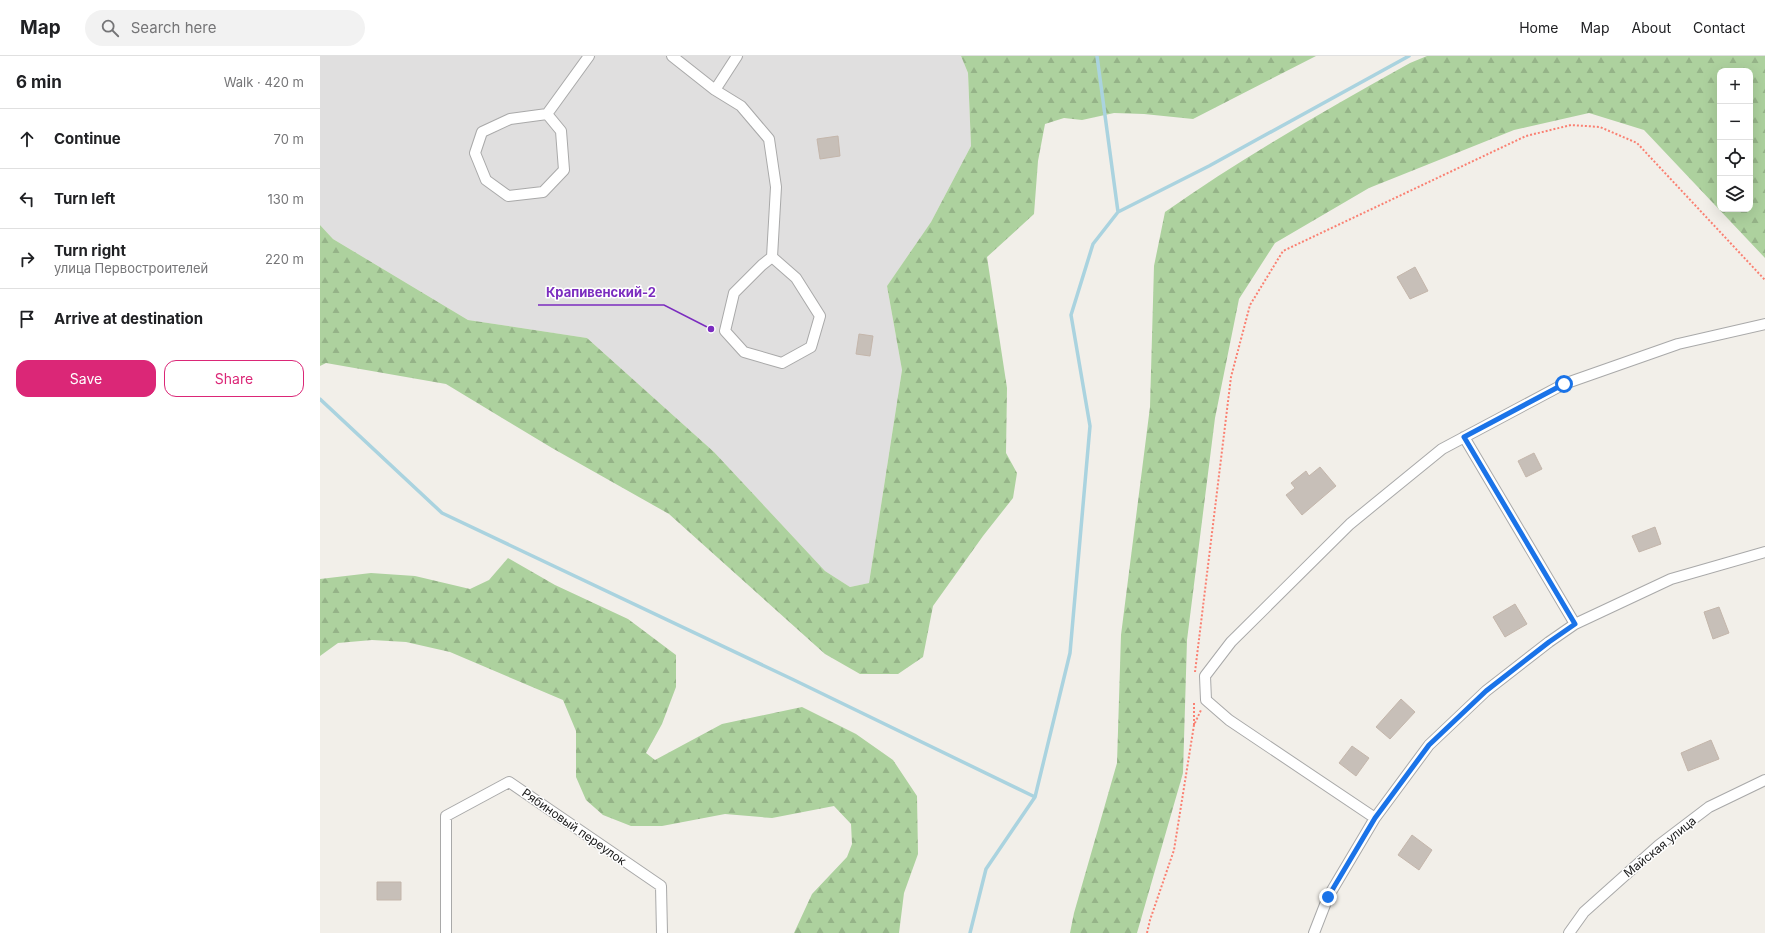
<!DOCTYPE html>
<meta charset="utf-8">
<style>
:root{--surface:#fff;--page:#f2f2f2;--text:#202124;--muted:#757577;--line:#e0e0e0;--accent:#db2777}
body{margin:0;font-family:Inter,sans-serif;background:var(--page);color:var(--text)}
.controls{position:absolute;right:12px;top:12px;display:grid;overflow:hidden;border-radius:8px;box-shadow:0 4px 16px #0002}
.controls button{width:36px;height:36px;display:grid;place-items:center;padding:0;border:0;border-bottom:1px solid var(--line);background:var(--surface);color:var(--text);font:20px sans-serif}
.stop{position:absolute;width:12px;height:12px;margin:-9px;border:3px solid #1a73e8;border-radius:50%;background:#fff}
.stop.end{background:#1a73e8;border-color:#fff;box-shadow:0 1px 4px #0008}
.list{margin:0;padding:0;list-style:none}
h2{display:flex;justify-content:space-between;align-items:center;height:52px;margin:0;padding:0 16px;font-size:17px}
h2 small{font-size:13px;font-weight:400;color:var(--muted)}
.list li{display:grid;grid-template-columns:26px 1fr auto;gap:12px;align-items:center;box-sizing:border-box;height:60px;padding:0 16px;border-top:1px solid var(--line)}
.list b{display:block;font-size:15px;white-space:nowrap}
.list p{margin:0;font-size:13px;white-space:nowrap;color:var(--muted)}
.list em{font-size:13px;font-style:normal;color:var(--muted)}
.actions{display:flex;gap:8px;padding:12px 16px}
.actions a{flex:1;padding:9px 0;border:1px solid var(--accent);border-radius:12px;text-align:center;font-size:14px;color:var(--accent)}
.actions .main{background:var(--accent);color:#fff}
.icon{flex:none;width:22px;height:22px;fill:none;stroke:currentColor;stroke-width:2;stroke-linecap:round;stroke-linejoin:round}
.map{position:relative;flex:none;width:1445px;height:877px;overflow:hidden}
header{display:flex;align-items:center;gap:24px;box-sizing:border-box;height:56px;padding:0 20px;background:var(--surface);border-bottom:1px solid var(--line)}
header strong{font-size:19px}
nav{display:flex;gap:22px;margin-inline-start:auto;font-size:14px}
.search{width:280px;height:36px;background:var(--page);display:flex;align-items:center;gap:10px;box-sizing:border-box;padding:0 14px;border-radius:22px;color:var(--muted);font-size:15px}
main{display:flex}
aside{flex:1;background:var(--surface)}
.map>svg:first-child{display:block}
.residential{fill:#e0dfdf}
.forest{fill:url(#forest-firs);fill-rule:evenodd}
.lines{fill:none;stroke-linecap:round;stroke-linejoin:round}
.stream{stroke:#aad3df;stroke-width:3.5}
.building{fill:#c7bfb8;stroke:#c4b6ab}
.minor-casing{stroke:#a9a9a9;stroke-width:12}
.path{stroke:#fa8072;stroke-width:2;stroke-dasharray:2 2;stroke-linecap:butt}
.minor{stroke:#fff;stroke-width:10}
.route{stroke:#1a73e8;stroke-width:5}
.labels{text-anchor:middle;stroke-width:3;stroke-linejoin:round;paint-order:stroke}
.street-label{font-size:12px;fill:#222;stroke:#fff}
.leader{fill:none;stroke:#7b2cbf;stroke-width:1.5}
.callout-dot{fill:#7b2cbf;stroke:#fff;stroke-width:1.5}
.callout-label{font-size:13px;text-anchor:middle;font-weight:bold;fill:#7b2cbf;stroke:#fff;stroke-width:3;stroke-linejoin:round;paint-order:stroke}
</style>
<header>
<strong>Map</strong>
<div class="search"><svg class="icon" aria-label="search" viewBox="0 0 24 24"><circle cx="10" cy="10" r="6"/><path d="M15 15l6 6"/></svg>Search here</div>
<nav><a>Home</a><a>Map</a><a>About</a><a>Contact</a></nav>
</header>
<main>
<aside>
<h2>6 min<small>Walk · 420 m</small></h2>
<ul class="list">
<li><svg class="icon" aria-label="ahead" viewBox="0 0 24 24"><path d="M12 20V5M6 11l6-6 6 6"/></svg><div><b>Continue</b></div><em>70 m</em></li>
<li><svg class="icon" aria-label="left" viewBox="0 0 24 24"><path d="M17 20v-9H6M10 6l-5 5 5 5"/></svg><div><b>Turn left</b></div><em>130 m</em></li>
<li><svg class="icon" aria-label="right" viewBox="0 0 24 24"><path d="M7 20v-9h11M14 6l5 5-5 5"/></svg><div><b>Turn right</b><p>улица Первостроителей</p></div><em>220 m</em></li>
<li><svg class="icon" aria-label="arrive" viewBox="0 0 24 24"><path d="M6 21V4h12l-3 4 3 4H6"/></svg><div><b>Arrive at destination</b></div></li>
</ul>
<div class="actions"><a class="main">Save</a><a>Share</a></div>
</aside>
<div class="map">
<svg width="1445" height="877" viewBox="0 0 1445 877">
<defs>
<pattern id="forest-firs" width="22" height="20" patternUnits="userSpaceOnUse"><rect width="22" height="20" fill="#add19e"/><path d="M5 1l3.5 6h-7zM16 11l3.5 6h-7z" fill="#95b388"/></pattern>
</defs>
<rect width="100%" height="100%" fill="#f2efe9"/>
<!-- residential -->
<path class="residential" d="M0,0H641L648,17L651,90L611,166L567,230L582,314L549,527L530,531L505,515L394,396L267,282L148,264L13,183L0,169Z"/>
<!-- forest -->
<path class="forest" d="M641,0H996L873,63L824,58L794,57L762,64L744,62L725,68L718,105L714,158L667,201L687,332L686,397L697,417L693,442L663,480L613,550L603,601L578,618H540L505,598L349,458L232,392L126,328L6,307L0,310V169L13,183L148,264L267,282L394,396L505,515L530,531L549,527L582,314L567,230L611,166L651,90L648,17Z
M1107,0H1445V202L1324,74L1269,57L1194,74L1049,132L955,187L919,243L895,362L867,584L863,717L817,877H750L754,857L797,707L801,579L830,351L834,210L845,156C923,101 1006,54 1090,7ZM1400,15H1430V153H1400Z
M188,502L235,529L308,563L356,599V631L342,668L326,697L335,704L402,668L482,651L536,678L573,704L597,740L598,798L584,837L579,877H474L492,838L527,801L532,788L531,768L514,750L452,762L405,758L342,770H311L283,759L266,744L256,721V675L243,644L130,596L86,586L52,584L18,587L0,600V523L51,517L95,520L150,533L169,524Z"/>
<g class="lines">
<!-- stream -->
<path class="stream" d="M798,156L889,110L1089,0
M0,343L122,457L474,624L715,741
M650,877L666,813L715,741L750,597L770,370L751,259L773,188L798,156L777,0"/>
</g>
<!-- building -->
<path class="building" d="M518,80L520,100L500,103L497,83Z
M1095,211L1108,235L1090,243L1077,221Z
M539,278L553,280L550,300L536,298Z
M1214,397L1222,413L1206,421L1198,405Z
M1000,411L1016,430L982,459L966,439L975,432L971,427L986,415L989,420Z
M1335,471L1341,488L1319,496L1312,480Z
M1195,548L1207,568L1185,581L1173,561Z
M1399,551L1409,577L1393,583L1384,556Z
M1081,643L1095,656L1070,683L1056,671Z
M1391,684L1399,703L1368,715L1361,697Z
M1032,690L1049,702L1036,720L1019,707Z
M1092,779L1112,794L1099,814L1078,799Z
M57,826H81V844H57Z"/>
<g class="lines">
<defs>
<path id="minor" d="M352,0L395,34L421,50L449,83L456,131L452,201L442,209L414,237L405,275L424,296L462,307L491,291L500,260L476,222L452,201
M395,34L417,0
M227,58L241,75L244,114L223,136L188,140L166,124L155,97L162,76L190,63L227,58L269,0
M1144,381L1255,568
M1055,762L909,664L886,644L885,620L911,586L1030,468L1122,393L1244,328L1358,288L1445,268
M126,877V760L189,726L341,830L342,877
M994,877L1008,841L1055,762L1109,689L1166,635L1229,586L1255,568L1351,523L1445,496
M1249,877L1264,856L1339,789L1389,751L1445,724"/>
</defs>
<!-- minor casing -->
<use href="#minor" class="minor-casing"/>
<!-- path -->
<path class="path" d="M875,616L911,321L930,249L963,195L1206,80L1251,69L1280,71L1317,87L1445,224
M874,669V645
M827,877L830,864L854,794L874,669L881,654"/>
<!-- minor -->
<use href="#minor" class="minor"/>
</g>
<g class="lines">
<!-- route -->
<path class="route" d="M1008,841L1055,762L1109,689L1166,635L1229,586L1255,568L1144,381L1244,328"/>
</g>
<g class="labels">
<!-- street labels -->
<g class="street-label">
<text transform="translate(254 771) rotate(35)" y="4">Рябиновый переулок</text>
<text transform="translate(1340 791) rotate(-39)" y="4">Майская улица</text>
</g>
</g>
<!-- callouts -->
<path class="leader" d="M391 273L344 249H218"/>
<circle class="callout-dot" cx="391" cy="273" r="4"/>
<g class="callout-label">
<text x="281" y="241">Крапивенский-2</text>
</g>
</svg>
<div class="controls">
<button>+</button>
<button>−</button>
<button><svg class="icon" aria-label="locate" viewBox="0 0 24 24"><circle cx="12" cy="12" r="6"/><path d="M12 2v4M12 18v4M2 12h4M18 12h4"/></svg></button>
<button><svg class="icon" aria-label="layers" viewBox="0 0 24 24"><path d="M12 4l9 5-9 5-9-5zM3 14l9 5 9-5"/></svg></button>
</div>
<div class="stop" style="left:1244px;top:328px"></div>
<div class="stop end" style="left:1008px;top:841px"></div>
</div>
</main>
